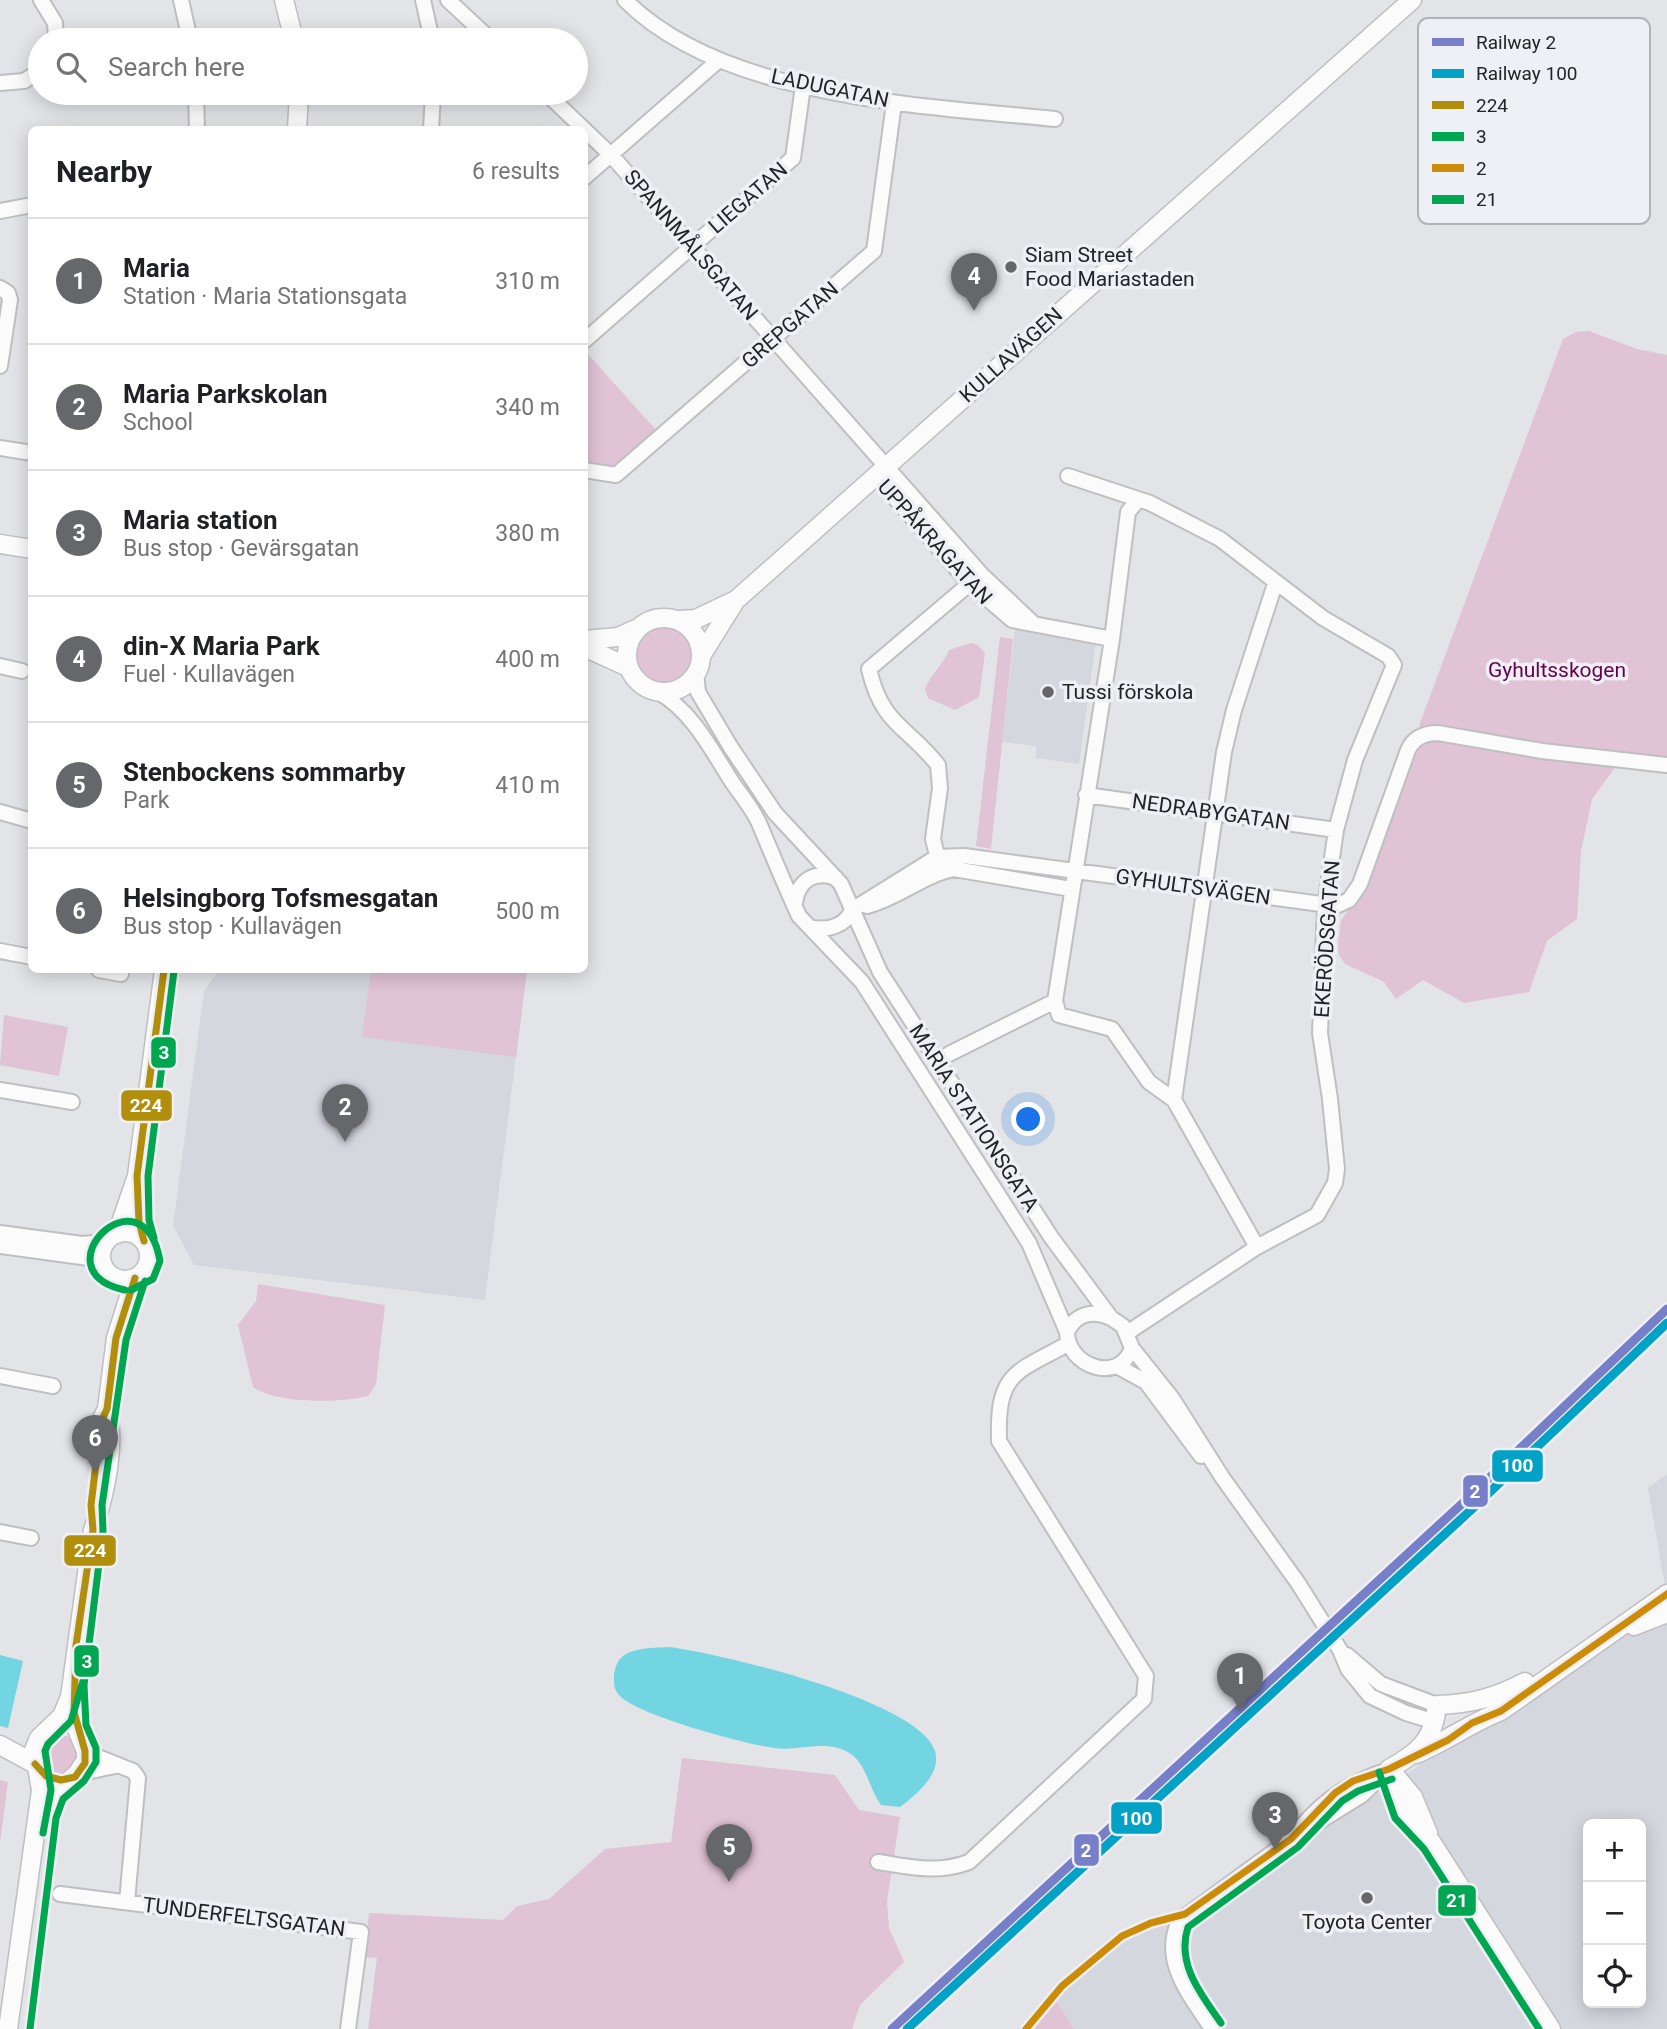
<!DOCTYPE html>
<meta charset="utf-8">
<style>
:root{--surface:#fff;--page:#f2f2f2;--text:#202124;--muted:#757577;--line:#e0e0e0;--accent:#66676a}
body{margin:0;font-family:Roboto,sans-serif;background:var(--page);color:var(--text)}
.controls{position:absolute;right:21px;bottom:21px;display:grid;overflow:hidden;border-radius:10px;box-shadow:0 4px 18px #0003}
.controls button{width:63px;height:63px;display:grid;place-items:center;padding:0;border:0;border-bottom:2px solid var(--line);background:var(--surface);color:var(--text);font:35px sans-serif}
.you{position:absolute;left:1029px;top:1120px;width:24px;height:24px;margin:-18px;border:5px solid #fff;border-radius:50%;background:#1a73e8;box-shadow:0 0 0 10px #1a73e833}
.badge{display:grid;place-items:center;width:46px;height:46px;border-radius:50%;background:var(--accent);color:#fff;font-size:23px;font-weight:700}
.pin{position:absolute;translate:-50% -58px;filter:drop-shadow(0 2px 4px #0008)}
.pin::after{content:'';position:absolute;top:37px;width:24px;height:21px;background:inherit;clip-path:polygon(0 0,100% 0,50% 100%)}
.list{margin:0;padding:0;list-style:none}
h2{display:flex;justify-content:space-between;align-items:center;height:91px;margin:0;padding:0 28px;font-size:30px}
h2 small{font-size:23px;font-weight:400;color:var(--muted)}
.list li{display:grid;grid-template-columns:46px 1fr auto;gap:21px;align-items:center;box-sizing:border-box;height:126px;padding:0 28px;border-top:2px solid var(--line)}
.list b{display:block;font-size:26px;white-space:nowrap}
.list p{margin:0;font-size:23px;white-space:nowrap;color:var(--muted)}
.list em{font-size:23px;font-style:normal;color:var(--muted)}
.icon{flex:none;width:38px;height:38px;fill:none;stroke:currentColor;stroke-width:2;stroke-linecap:round;stroke-linejoin:round}
.map{position:relative;flex:none;width:1667px;height:2029px;overflow:hidden}
.search{position:absolute;background:var(--surface);box-shadow:0 4px 18px #0003;left:28px;top:28px;width:560px;height:77px;display:flex;align-items:center;gap:18px;box-sizing:border-box;padding:0 24px;border-radius:38px;color:var(--muted);font-size:26px}
.panel{position:absolute;background:var(--surface);box-shadow:0 4px 18px #0003;left:28px;top:126px;width:560px;height:847px;border-radius:10px}
.map>svg:first-child{display:block}
.built{fill:#d5d7df;fill-rule:evenodd}
.green{fill:#e0c3d5}
.water{fill:#73d5e1}
.lines{fill:none;stroke-linecap:round;stroke-linejoin:round}
.minor-casing{stroke:#bfbfc2;stroke-width:18}
.tertiary-casing{stroke:#bfbfc2;stroke-width:21}
.minor{stroke:#fbfbfb;stroke-width:14}
.tertiary{stroke:#fbfbfb;stroke-width:18}
.bus-1-casing{stroke:#eef0f6;stroke-width:12}
.bus-2-casing{stroke:#eef0f6;stroke-width:12}
.bus-3-casing{stroke:#eef0f6;stroke-width:12}
.bus-4-casing{stroke:#eef0f6;stroke-width:12}
.bus-1{stroke:#b18f0d;stroke-width:7}
.bus-2{stroke:#00a650;stroke-width:7}
.bus-3{stroke:#cd8c08;stroke-width:7}
.bus-4{stroke:#00a651;stroke-width:7}
.rail-1-casing{stroke:#eef0f6;stroke-width:14}
.rail-2-casing{stroke:#eef0f6;stroke-width:14}
.rail-1{stroke:#767fc8;stroke-width:9}
.rail-2{stroke:#02a2c6;stroke-width:9}
.poi-dot{fill:#66676a;stroke:#eef0f6;stroke-width:2.5}
.labels{text-anchor:middle;stroke-width:7;stroke-linejoin:round;paint-order:stroke}
.street-label{font-size:21px;fill:#232426;stroke:#eef0f6}
.poi-label{font-size:21px;fill:#232426;stroke:#eef0f6;text-anchor:start}
.park-label{font-size:21px;fill:#68004b;stroke:#eef0f6}
.key{fill:#eef0f6;stroke:#b1b3b8;stroke-width:2}
.key-label{font-size:19px;fill:#232426}
.line-badge{stroke:#eef0f6;stroke-width:2.5}
.badge-label{font-size:19px;text-anchor:middle;font-weight:bold;fill:#fff}
</style>
<div class="map">
<svg width="1667" height="2029" viewBox="0 0 1667 2029">
<rect width="100%" height="100%" fill="#e3e4e7"/>
<!-- built -->
<path class="built" d="M1015,630L1096,642L1079,764L1036,758V746L1002,742Z
M219,970H527L485,1300L194,1265L173,1226L204,991Z
M1667,1474V2029H1073L1055,1999L1124,1939L1140,1930L1176,1922L1365,1802L1667,1598L1648,1488ZM1588,1824H1641V2003H1588Z"/>
<!-- green -->
<path class="green" d="M1589,331L1637,349L1667,355V768L1619,762L1592,799L1581,851L1577,919L1547,941L1529,992L1464,1003L1423,980L1396,999L1384,982L1345,964L1339,955L1338,944L1341,920L1366,887L1417,744L1420,723L1563,339L1576,332Z
M586,352L656,430L614,467L585,461Z
M636 655a28 28 0 1 1 56 0a28 28 0 1 1-56 0Z
M1000,637L1013,639L991,849L976,846Z
M971,643L978,645L985,653L979,697L955,710L928,698L925,689C931,674 943,665 949,650Z
M371,970H527L516,1057L362,1037Z
M4,1015L68,1027L59,1076L0,1065Z
M258,1284L385,1305L376,1384L368,1396C340,1403 276,1404 253,1387L238,1325L256,1301Z
M41 1754a19 19 0 1 1 38 0a19 19 0 1 1-38 0Z
M682,1758L835,1775L859,1810L900,1817L887,1901L889,1928L904,1962L860,2005L852,2029H368L377,1958L364,1957L369,1913L503,1920L517,1906L549,1899L605,1849L671,1842Z
M0,1780L8,1782L0,1843Z
M1055,1999L1074,2029H1034Z"/>
<!-- water -->
<path class="water" d="M670,1647C721,1654 919,1700 935,1751C942,1774 916,1795 900,1807L881,1805C866,1784 867,1756 838,1748C818,1742 795,1751 774,1748C745,1744 636,1715 619,1695C613,1688 614,1683 614,1675C615,1668 617,1661 623,1656C635,1647 655,1648 670,1647Z
M0,1655L23,1661L8,1728L0,1726Z"/>
<g class="lines">
<defs>
<path id="minor" d="M41,0L55,23L56,40
M181,0L190,40
M423,0L432,40
M448,0L491,40
M625,0C722,98 925,106 1055,119
M0,83L24,81L40,71
M196,93L197,130
M546,93L611,155L981,574L1034,624
M431,130L433,93
M584,178L719,60
M0,211L32,205
M0,288L8,293L10,300L0,366
M584,341L793,158L803,86
M0,448L32,453
M584,470L616,475L874,251L894,103
M875,475L969,583L1012,620L1112,639
M1068,476L1150,503L1220,539L1323,618L1388,656L1394,665L1355,760L1336,830L1325,906L1320,1033L1330,1099L1337,1169L1335,1183L1317,1215L1257,1247L1127,1333
M1138,500L1128,512L1112,639L1055,1001L1059,1015L1112,1029L1149,1082L1174,1100
M0,666L22,671
M696,673L698,692L730,746L775,813L841,884L880,972L1051,1237L1111,1318L1123,1326L1132,1348L1172,1398L1222,1477L1298,1583L1340,1650L1348,1669L1370,1696L1406,1713L1435,1722
M658,692C692,711 711,749 732,782C741,795 752,808 759,823C772,854 785,886 799,916L862,982L1029,1243L1067,1332
M1086,795L1336,830
M0,812L32,821
M941,872L933,839L940,788L938,765C906,725 882,725 869,669L981,574
M795,903C798,880 815,870 836,878
M867,906C900,897 923,875 954,869L1071,889
M813,928C829,930 845,926 852,910L937,857L964,856L1336,906L1349,900L1360,884L1408,750C1414,737 1425,733 1438,733L1542,751L1667,765
M0,951L32,957
M99,970L121,974
M949,1054L1055,1001
M0,1090L72,1102
M0,1233L82,1244L106,1242
M0,1246L89,1258L102,1263
M1257,1247L1174,1100L1224,752L1234,710L1275,584
M1111,1318C1093,1310 1076,1313 1067,1332C1067,1366 1119,1385 1132,1348
M1117,1366L1146,1382L1201,1456
M0,1376L53,1386
M0,1532L31,1538
M1347,1655L1381,1684L1437,1705
M83,1743L98,1757L133,1771L138,1778L127,1902
M77,1774L115,1766
M1302,1826C1326,1798 1350,1783 1385,1771
M878,1862C910,1867 937,1874 969,1862L1144,1699L1146,1676L999,1441C997,1374 1013,1373 1068,1344
M60,1894L361,1932L348,2029
M1212,2029C1191,1996 1160,1962 1179,1921L1291,1839L1362,1795L1389,1769"/>
<path id="tertiary" d="M284,0L294,40
M297,130L299,93
M0,544L32,549
M627 655a37 37 0 1 1 74 0a37 37 0 1 1-74 0Z
M678,620L696,619L736,600L1412,0
M584,640L618,637L636,629
M584,647L628,667
M701,656L734,603
M101 1256a24 24 0 1 1 48 0a24 24 0 1 1-48 0Z
M117,1234L137,1176L164,970
M102,1419L107,1409L116,1338L135,1278
M1634,1626L1667,1613
M0,1745L35,1764
M1416,1754C1446,1741 1471,1723 1501,1711L1667,1594
M1389,1769L1404,1813L1432,1843L1551,2029
M1389,1769C1418,1753 1434,1740 1437,1705C1470,1704 1495,1698 1525,1682
M1393,1773L1413,1797L1428,1833
M46,1818L54,1793L77,1774L86,1760V1751L76,1727L73,1695
M8,2029L41,1790L34,1750L39,1738L62,1716L70,1697L93,1530C105,1494 116,1445 107,1409"/>
</defs>
<!-- minor casing -->
<use href="#minor" class="minor-casing"/>
<!-- tertiary casing -->
<use href="#tertiary" class="tertiary-casing"/>
<!-- minor -->
<use href="#minor" class="minor"/>
<!-- tertiary -->
<use href="#tertiary" class="tertiary"/>
<defs>
<path id="bus-1" d="M144,1241L139,1222L137,1176L164,970
M35,1764L46,1776L61,1780L75,1777L85,1763V1751L74,1712L76,1645L93,1530L91,1505L101,1422L107,1409L116,1338L135,1278"/>
<path id="bus-2" d="M154,1238L149,1220L148,1176L174,971
M125,1290C36,1271 143,1165 160,1261L153,1279L131,1290
M43,1833L51,1790L45,1751L48,1744L71,1721L84,1678
M30,2029L56,1818L63,1799L84,1781L96,1762V1748L86,1725L84,1685L103,1531L102,1505L126,1340L145,1281"/>
<path id="bus-3" d="M1026,2029L1062,1986L1122,1936L1151,1923L1185,1914L1291,1839L1335,1793L1353,1781L1389,1769L1448,1740L1472,1723L1501,1711L1667,1594"/>
<path id="bus-4" d="M1379,1772L1395,1818L1424,1849L1539,2029
M1221,2023C1201,1994 1176,1964 1188,1927L1298,1847L1342,1801L1358,1791L1392,1779"/>
</defs>
<!-- bus-1 casing -->
<use href="#bus-1" class="bus-1-casing"/>
<!-- bus-2 casing -->
<use href="#bus-2" class="bus-2-casing"/>
<!-- bus-3 casing -->
<use href="#bus-3" class="bus-3-casing"/>
<!-- bus-4 casing -->
<use href="#bus-4" class="bus-4-casing"/>
<!-- bus-1 -->
<use href="#bus-1" class="bus-1"/>
<!-- bus-2 -->
<use href="#bus-2" class="bus-2"/>
<!-- bus-3 -->
<use href="#bus-3" class="bus-3"/>
<!-- bus-4 -->
<use href="#bus-4" class="bus-4"/>
<defs>
<path id="rail-1" d="M892,2029L1465,1501L1667,1309"/>
<path id="rail-2" d="M907,2029L1472,1509L1667,1323"/>
</defs>
<!-- rail-1 casing -->
<use href="#rail-1" class="rail-1-casing"/>
<!-- rail-2 casing -->
<use href="#rail-2" class="rail-2-casing"/>
<!-- rail-1 -->
<use href="#rail-1" class="rail-1"/>
<!-- rail-2 -->
<use href="#rail-2" class="rail-2"/>
</g>
<!-- markers -->
<g class="poi-dot">
<circle cx="1011" cy="267" r="7"/>
<circle cx="1048" cy="692" r="7"/>
<circle cx="1367" cy="1898" r="7"/>
</g>
<g class="labels">
<!-- street labels -->
<g class="street-label">
<text transform="translate(830 88) rotate(12)" y="7">LADUGATAN</text>
<text transform="translate(748 198) rotate(-41)" y="7">LIEGATAN</text>
<text transform="translate(691 245) rotate(49)" y="7">SPANNMÅLSGATAN</text>
<text transform="translate(790 325) rotate(-41)" y="7">GREPGATAN</text>
<text transform="translate(1011 355) rotate(-42)" y="7">KULLAVÄGEN</text>
<text transform="translate(935 542) rotate(48)" y="7">UPPÅKRAGATAN</text>
<text transform="translate(1211 812) rotate(8)" y="7">NEDRABYGATAN</text>
<text transform="translate(1193 887) rotate(8)" y="7">GYHULTSVÄGEN</text>
<text transform="translate(1327 939) rotate(-86)" y="7">EKERÖDSGATAN</text>
<text transform="translate(974 1118) rotate(57)" y="7">MARIA STATIONSGATA</text>
<text transform="translate(244 1917) rotate(7)" y="7">TUNDERFELTSGATAN</text>
</g>
<!-- poi labels -->
<g class="poi-label">
<text x="1025" y="262">Siam Street<tspan x="1025" dy="24">Food Mariastaden</tspan></text>
<text x="1062" y="699">Tussi förskola</text>
<text x="1367" y="1929" text-anchor="middle">Toyota Center</text>
</g>
<!-- park labels -->
<g class="park-label">
<text x="1557" y="677">Gyhultsskogen</text>
</g>
</g>
<!-- legend -->
<rect x="1418" y="18" width="232" height="206" rx="10" class="key"/>
<rect x="1432" y="38" width="32" height="8" fill="#767fc8"/>
<rect x="1432" y="69" width="32" height="9" fill="#02a2c6"/>
<rect x="1432" y="101" width="32" height="8" fill="#b18f0d"/>
<rect x="1432" y="132" width="32" height="9" fill="#00a650"/>
<rect x="1432" y="164" width="32" height="8" fill="#cd8c08"/>
<rect x="1432" y="195" width="32" height="9" fill="#00a651"/>
<g class="key-label">
<text x="1476" y="49">Railway 2</text>
<text x="1476" y="80">Railway 100</text>
<text x="1476" y="112">224</text>
<text x="1476" y="143">3</text>
<text x="1476" y="175">2</text>
<text x="1476" y="206">21</text>
</g>
<g class="line-badge">
<rect x="150" y="1036" width="27" height="33" rx="7" fill="#00a650"/>
<rect x="120" y="1089" width="53" height="33" rx="7" fill="#b18f0d"/>
<rect x="1491" y="1449" width="53" height="34" rx="7" fill="#02a2c6"/>
<rect x="1462" y="1474" width="27" height="34" rx="7" fill="#767fc8"/>
<rect x="63" y="1534" width="54" height="33" rx="7" fill="#b18f0d"/>
<rect x="73" y="1644" width="27" height="34" rx="7" fill="#00a650"/>
<rect x="1110" y="1801" width="53" height="34" rx="7" fill="#02a2c6"/>
<rect x="1073" y="1833" width="27" height="34" rx="7" fill="#767fc8"/>
<rect x="1437" y="1884" width="40" height="33" rx="7" fill="#00a651"/>
</g>
<g class="badge-label">
<text x="164" y="1059">3</text>
<text x="146" y="1112">224</text>
<text x="1517" y="1472">100</text>
<text x="1475" y="1498">2</text>
<text x="90" y="1557">224</text>
<text x="87" y="1668">3</text>
<text x="1136" y="1825">100</text>
<text x="1086" y="1857">2</text>
<text x="1457" y="1907">21</text>
</g>
</svg>
<div class="controls">
<button>+</button>
<button>−</button>
<button><svg class="icon" aria-label="locate" viewBox="0 0 24 24"><circle cx="12" cy="12" r="6"/><path d="M12 2v4M12 18v4M2 12h4M18 12h4"/></svg></button>
</div>
<div class="you"></div>
<div class="pin badge" style="left:1240px;top:1711px">1</div>
<div class="pin badge" style="left:345px;top:1142px">2</div>
<div class="pin badge" style="left:1275px;top:1850px">3</div>
<div class="pin badge" style="left:974px;top:311px">4</div>
<div class="pin badge" style="left:729px;top:1882px">5</div>
<div class="pin badge" style="left:95px;top:1473px">6</div>
<div class="search"><svg class="icon" aria-label="search" viewBox="0 0 24 24"><circle cx="10" cy="10" r="6"/><path d="M15 15l6 6"/></svg>Search here</div>
<section class="panel">
<h2>Nearby<small>6 results</small></h2>
<ul class="list">
<li><span class="badge">1</span><div><b>Maria</b><p>Station · Maria Stationsgata</p></div><em>310 m</em></li>
<li><span class="badge">2</span><div><b>Maria Parkskolan</b><p>School</p></div><em>340 m</em></li>
<li><span class="badge">3</span><div><b>Maria station</b><p>Bus stop · Gevärsgatan</p></div><em>380 m</em></li>
<li><span class="badge">4</span><div><b>din-X Maria Park</b><p>Fuel · Kullavägen</p></div><em>400 m</em></li>
<li><span class="badge">5</span><div><b>Stenbockens sommarby</b><p>Park</p></div><em>410 m</em></li>
<li><span class="badge">6</span><div><b>Helsingborg Tofsmesgatan</b><p>Bus stop · Kullavägen</p></div><em>500 m</em></li>
</ul>
</section>
</div>
